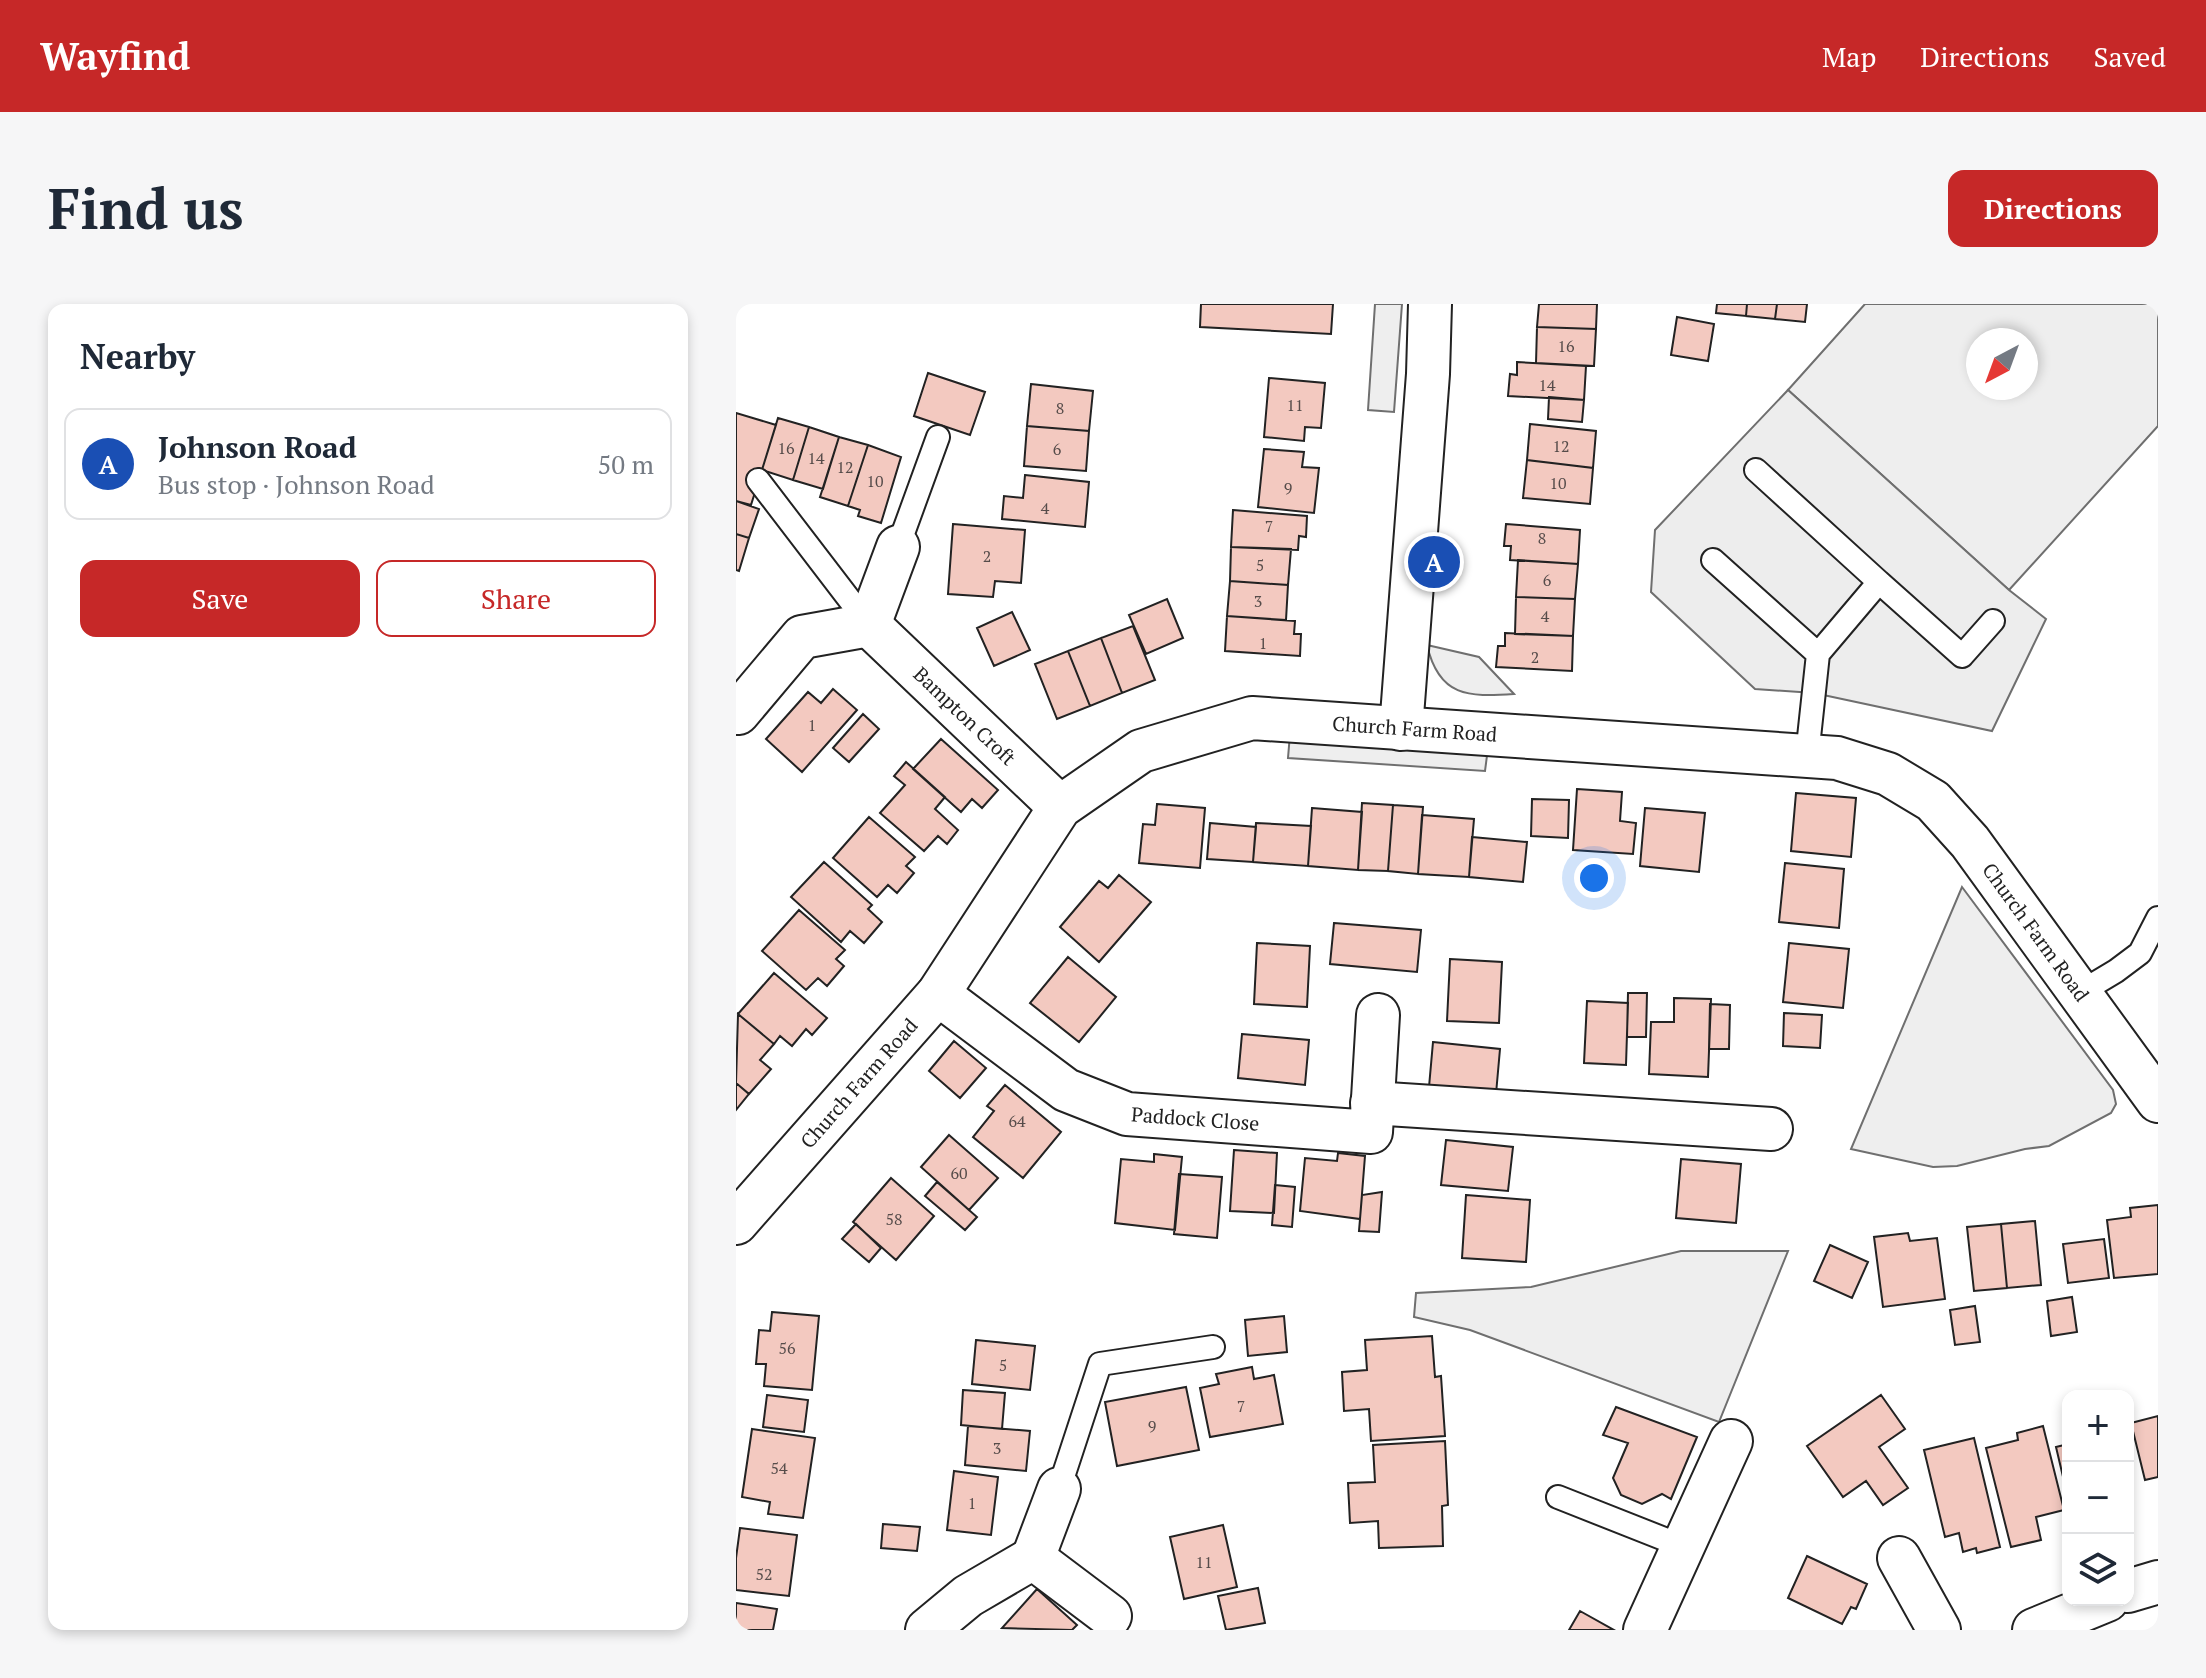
<!DOCTYPE html>
<meta charset="utf-8">
<style>
:root{--surface:#fff;--page:#f6f6f7;--text:#1f2937;--muted:#747a83;--line:#e0e1e3;--accent:#c62828}
body{margin:0;font-family:"PT Serif",serif;background:var(--page);color:var(--text)}
.controls{position:absolute;right:24px;bottom:24px;display:grid;overflow:hidden;border-radius:16px;box-shadow:0 4px 12px #0003}
.controls button{width:72px;height:72px;display:grid;place-items:center;padding:0;border:0;border-bottom:2px solid var(--line);background:var(--surface);color:var(--text);font:40px sans-serif}
.compass{position:absolute;left:1230px;top:24px;width:72px;height:72px;border-radius:50%;background:var(--surface);box-shadow:0 4px 12px #0003;rotate:221deg}
.you{position:absolute;left:858px;top:574px;width:28px;height:28px;margin:-20px;border:6px solid #fff;border-radius:50%;background:#1a73e8;box-shadow:0 0 0 12px #1a73e833}
.badge{display:grid;place-items:center;width:52px;height:52px;border-radius:50%;background:var(--accent);color:#fff;font-size:26px;font-weight:700}
.pin{position:absolute;translate:-50% -50%;border:4px solid #fff;box-shadow:0 2px 8px #0006}
.list{margin:0;padding:0;list-style:none}
h2{display:flex;justify-content:space-between;align-items:center;height:104px;margin:0;padding:0 32px;font-size:34px}
h2 small{font-size:26px;font-weight:400;color:var(--muted)}
.list li{display:grid;grid-template-columns:52px 1fr auto;gap:24px;align-items:center;box-sizing:border-box;height:112px;margin:0 16px 16px;padding:0 16px;border:2px solid var(--line);border-radius:16px}
.list b{display:block;font-size:30px;white-space:nowrap}
.list p{margin:0;font-size:26px;white-space:nowrap;color:var(--muted)}
.list em{font-size:26px;font-style:normal;color:var(--muted)}
.actions{display:flex;gap:16px;padding:24px 32px}
.actions a{flex:1;padding:18px 0;border:2px solid var(--accent);border-radius:16px;text-align:center;font-size:28px;color:var(--accent)}
.actions .main{background:var(--accent);color:#fff}
.icon{flex:none;width:44px;height:44px;fill:none;stroke:currentColor;stroke-width:2;stroke-linecap:round;stroke-linejoin:round}
.map{position:relative;flex:none;width:1422px;height:1326px;overflow:hidden;border-radius:16px}
header{display:flex;align-items:center;gap:48px;box-sizing:border-box;height:112px;padding:0 40px;background:var(--accent);color:#fff}
header strong{font-size:38px}
nav{display:flex;gap:44px;margin-inline-start:auto;font-size:28px}
.intro{display:flex;align-items:center;justify-content:space-between;box-sizing:border-box;height:192px;padding:0 48px}
h1{margin:0;font-size:56px}
.button{padding:20px 36px;border-radius:16px;background:var(--accent);color:#fff;font-size:28px;font-weight:700}
main{display:flex;gap:48px;padding:0 48px}
aside{flex:1;background:var(--surface);border-radius:16px;box-shadow:0 4px 12px #0003}
.map>svg:first-child{display:block}
.green{fill:#eee;stroke:#6f6f6f;stroke-width:2;fill-rule:evenodd}
.parking{fill:#ededed;stroke:#6f6f6f;stroke-width:2}
.building{fill:#f3c9c0;stroke:#222;stroke-width:2}
.lines{fill:none;stroke-linecap:round;stroke-linejoin:round}
.lane-casing{stroke:#222;stroke-width:26}
.street-casing{stroke:#222;stroke-width:46}
.lane{stroke:#fff;stroke-width:22}
.street{stroke:#fff;stroke-width:42}
.labels{text-anchor:middle;stroke-width:6;stroke-linejoin:round;paint-order:stroke}
.number-label{font-size:16px;fill:#564c4a}
.street-label{font-size:20px;fill:#222;stroke:#fff}
</style>
<header>
<strong>Wayfind</strong>
<nav><a>Map</a><a>Directions</a><a>Saved</a></nav>
</header>
<div class="intro"><h1>Find us</h1><a class="button">Directions</a></div>
<main>
<aside>
<h2>Nearby<small></small></h2>
<ul class="list">
<li><span class="badge" style="background:#1a4fb4">A</span><div><b>Johnson Road</b><p>Bus stop · Johnson Road</p></div><em>50 m</em></li>
</ul>
<div class="actions"><a class="main">Save</a><a>Share</a></div>
</aside>
<div class="map">
<svg width="1422" height="1326" viewBox="0 0 1422 1326">
<rect width="100%" height="100%" fill="#fff"/>
<!-- green -->
<path class="green" d="M639,0H666L658,108L632,106Z
M1129,0H1422V122L1273,286L1052,86ZM1242,36H1290V84H1242Z
M691,341L743,353L778,390C732,393 703,393 691,341Z
M554,430L752,444L749,467L552,454Z
M1226,583L1377,786L1380,800L1375,809L1313,842L1289,845L1221,862L1197,863L1115,845Z
M945,947H1052L983,1118L734,1026L678,1013L680,989L795,983Z"/>
<!-- parking -->
<path class="parking" d="M1052,86L1273,286L1310,315L1256,427L1078,389L1019,385L915,288L919,226Z"/>
<!-- building -->
<path class="building" d="M465,0H597L595,30L464,23Z
M803,0H861L860,25L801,23Z
M981,0H1011L1010,12L980,9Z
M1011,0H1041L1039,15L1010,12Z
M1041,0H1071L1069,18L1039,15Z
M941,13L978,20L972,57L935,51Z
M801,23L860,25L858,62L800,59Z
M781,58L850,62L848,96L772,92L774,70L781,71Z
M192,69L249,88L234,131L178,112Z
M533,74L589,79L585,124L569,123L568,137L528,133Z
M295,80L357,87L353,127L291,122Z
M813,93L848,96L846,118L812,115Z
M0,109L40,121L15,201L0,197Z
M42,114L73,123L57,176L26,166Z
M794,120L860,127L857,164L791,156Z
M291,122L353,127L350,167L288,162Z
M73,123L103,133L87,185L57,176Z
M103,133L132,141L112,202L84,193Z
M132,141L165,153L145,219L122,212L124,206L112,202Z
M528,145L568,148L566,163L583,164L578,209L522,203Z
M791,156L857,164L854,200L787,194Z
M289,171L353,178L349,223L266,215L268,192L287,194Z
M0,197L23,205L13,234L0,230Z
M497,206L571,212L570,233L563,232L562,246L495,243Z
M217,220L289,226L285,279L259,277L257,293L212,290Z
M770,220L844,226L842,260L774,256L775,242H768Z
M0,230L13,234L3,267L0,266Z
M495,243L555,245L552,281L494,277Z
M782,256L842,260L839,295L780,293Z
M494,277L552,281L550,316L491,312Z
M780,293L839,295L837,332L779,330Z
M431,295L447,334L410,350L393,311Z
M276,308L294,346L258,362L241,324Z
M491,312L559,317L558,330H565L564,352L489,347Z
M397,322L419,376L386,389L365,334Z
M769,329L837,332L836,367L760,363L762,342H769Z
M365,334L386,389L354,402L332,347Z
M332,347L354,402L321,415L299,360Z
M97,385L121,406L66,468L30,435L72,388L85,399Z
M127,410L143,425L113,458L97,444Z
M205,435L262,486L246,504L236,495L225,508L177,465Z
M170,458L209,493L199,505L222,526L211,540L202,532L188,547L144,509L169,481L158,472Z
M841,485L886,488L884,517L900,519L897,550L837,546Z
M1060,489L1120,494L1115,553L1055,547Z
M796,495L833,496L832,534L795,532Z
M626,499L657,501L652,567L622,566Z
M421,500L469,504L464,564L403,559L407,520L419,521Z
M657,501L687,503L682,570L652,567Z
M576,504L626,508L622,566L572,562Z
M909,504L969,509L963,568L904,562Z
M686,511L738,515L733,573L682,570Z
M133,513L179,553L170,562L178,569L161,589L152,581L141,593L97,554Z
M474,519L520,523L517,558L471,555Z
M520,519L575,522L572,562L517,558Z
M736,533L791,538L787,578L733,573Z
M88,558L136,601L132,605L146,618L128,639L114,627L105,638L55,593Z
M1049,559L1108,565L1103,624L1043,618Z
M383,571L415,598L363,658L324,623L363,577L372,584Z
M63,606L109,646L100,655L108,662L91,682L82,674L70,686L26,647Z
M598,619L685,626L681,668L594,660Z
M521,639L574,642L571,703L518,700Z
M1053,639L1113,645L1107,704L1047,698Z
M332,653L380,693L343,738L294,699Z
M714,655L766,658L763,719L711,717Z
M38,669L91,714L76,731L70,725L56,742L44,732L38,740L2,710Z
M892,689H911L910,733H891Z
M938,694L975,695L972,773L913,770L915,718H938Z
M851,697L892,699L890,761L848,759Z
M974,700L994,701L993,745H973Z
M1048,709L1086,711L1084,744L1047,742Z
M2,710L38,740L24,756L35,765L13,790L0,779Z
M506,730L573,736L569,781L502,774Z
M218,737L250,764L224,794L193,767Z
M697,738L764,745L760,790L693,783Z
M0,779L13,790L0,806Z
M269,781L325,828L287,874L237,833L258,807L251,802Z
M213,831L262,874L233,906L185,863Z
M710,836L777,843L772,887L705,881Z
M498,846L541,849L538,909L494,907Z
M602,849L629,852L624,915L564,907L569,854L601,857Z
M418,850L446,853L439,926L379,919L385,855L418,858Z
M945,855L1005,860L1000,919L940,914Z
M443,870L486,873L481,934L438,930Z
M155,874L198,912L160,956L117,918Z
M201,878L241,913L229,926L189,892Z
M539,881L559,883L556,923L536,921Z
M646,888L643,928L623,927L626,891Z
M730,891L794,896L790,958L726,954Z
M1422,901V970L1378,974L1371,916L1395,913L1394,904Z
M1299,917L1305,981L1271,984L1265,920Z
M120,920L145,944L133,958L106,935Z
M1265,920L1271,984L1238,987L1231,923Z
M1172,929L1174,937L1201,934L1209,995L1147,1003L1138,933Z
M1368,935L1373,974L1332,979L1327,940Z
M1094,941L1132,958L1116,994L1078,977Z
M1336,993L1341,1028L1315,1032L1311,997Z
M1239,1002L1244,1038L1219,1041L1214,1006Z
M36,1008L83,1012L76,1086L28,1082L30,1060H20L23,1026L34,1027Z
M548,1012L551,1048L512,1052L509,1016Z
M696,1032L699,1073L705,1072L709,1132L635,1137L633,1105L608,1107L606,1068L631,1066L629,1036Z
M240,1036L299,1042L294,1086L236,1080Z
M516,1063L518,1075L538,1071L547,1120L474,1133L464,1084L483,1080L480,1070Z
M450,1083L463,1146L381,1162L369,1098Z
M227,1086L269,1089L266,1125L225,1121Z
M31,1091L72,1096L68,1128L27,1123Z
M1145,1091L1169,1125L1143,1143L1172,1184L1147,1201L1130,1177L1107,1193L1071,1142Z
M880,1103L961,1133L935,1195L926,1190L906,1200L885,1191L877,1174L892,1139L867,1131Z
M1422,1112V1173L1409,1176L1395,1119Z
M232,1122L294,1127L290,1167L229,1161Z
M1307,1122L1328,1206L1300,1213L1305,1236L1275,1243L1250,1144L1282,1136L1281,1129Z
M16,1125L79,1134L67,1214L32,1210L34,1198L6,1193Z
M1238,1134L1264,1243L1241,1249L1240,1244L1227,1248L1223,1229L1209,1233L1188,1146Z
M709,1137L712,1201L706,1202L707,1242L643,1244L642,1217L614,1219L612,1179L639,1178L637,1141Z
M1332,1140V1194L1320,1143Z
M218,1167L262,1173L255,1231L211,1226Z
M147,1220L184,1223L181,1247L145,1244Z
M487,1221L501,1283L448,1295L434,1233Z
M4,1224L61,1231L53,1292L0,1286V1254Z
M1071,1252L1131,1280L1120,1305L1115,1303L1106,1320L1052,1294Z
M522,1284L529,1319L490,1326L482,1292Z
M301,1285L341,1321L336,1326L266,1324Z
M0,1299L41,1305L37,1326H0Z
M844,1307L878,1326H833Z"/>
<g class="lines">
<defs>
<path id="lane" d="M1020,166L1143,278L1082,350L1071,452
M22,176L133,321
M162,243L202,133
M977,256L1082,350
M1143,278L1226,352L1257,317
M1345,688L1380,667L1404,649L1422,614
M323,1185L364,1060L477,1043
M822,1193L946,1242"/>
<g id="street">
<path id="s1" d="M133,321L324,503"/>
<path d="M2,409L66,333L133,321L162,243"/>
<path d="M665,425L692,70L694,0"/>
<path id="s2" d="M202,690L330,786L391,810L635,828L642,711"/>
<path d="M636,799L1035,825"/>
<path id="s3" d="M0,919L202,690L324,503L405,447L516,414L1101,454L1152,470L1197,497L1234,538L1422,797"/>
<path d="M297,1254L323,1185"/>
<path d="M1163,1254L1203,1326"/>
<path d="M1392,1287L1422,1278"/>
<path d="M191,1326L232,1292L297,1254L374,1312"/>
<path d="M909,1326L995,1137"/>
<path d="M1298,1326L1371,1296"/>
</g>
</defs>
<!-- lane casing -->
<use href="#lane" class="lane-casing"/>
<!-- street casing -->
<use href="#street" class="street-casing"/>
<!-- lane -->
<use href="#lane" class="lane"/>
<!-- street -->
<use href="#street" class="street"/>
</g>
<g class="labels">
<!-- number labels -->
<g class="number-label">
<text x="830" y="48">16</text>
<text x="811" y="87">14</text>
<text x="559" y="107">11</text>
<text x="324" y="110">8</text>
<text x="825" y="148">12</text>
<text x="50" y="150">16</text>
<text x="321" y="151">6</text>
<text x="80" y="160">14</text>
<text x="109" y="169">12</text>
<text x="139" y="183">10</text>
<text x="822" y="185">10</text>
<text x="552" y="190">9</text>
<text x="309" y="210">4</text>
<text x="533" y="228">7</text>
<text x="806" y="240">8</text>
<text x="251" y="258">2</text>
<text x="524" y="267">5</text>
<text x="811" y="282">6</text>
<text x="522" y="303">3</text>
<text x="809" y="318">4</text>
<text x="527" y="345">1</text>
<text x="799" y="359">2</text>
<text x="76" y="427">1</text>
<text x="281" y="823">64</text>
<text x="223" y="875">60</text>
<text x="158" y="921">58</text>
<text x="51" y="1050">56</text>
<text x="267" y="1067">5</text>
<text x="505" y="1108">7</text>
<text x="416" y="1128">9</text>
<text x="261" y="1150">3</text>
<text x="43" y="1170">54</text>
<text x="236" y="1205">1</text>
<text x="468" y="1264">11</text>
<text x="28" y="1276">52</text>
</g>
<!-- street labels -->
<g class="street-label">
<text dy="7" stroke="none"><textPath href="#s1" startOffset="132">Bampton Croft</textPath></text>
<text dy="7" stroke="none"><textPath href="#s3" startOffset="906">Church Farm Road</textPath></text>
<text dy="7" stroke="none"><textPath href="#s3" startOffset="1602">Church Farm Road</textPath></text>
<text dy="7" stroke="none"><textPath href="#s3" startOffset="186">Church Farm Road</textPath></text>
<text dy="7" stroke="none"><textPath href="#s2" startOffset="294">Paddock Close</textPath></text>
</g>
</g>
</svg>
<div class="controls">
<button>+</button>
<button>−</button>
<button><svg class="icon" aria-label="layers" viewBox="0 0 24 24"><path d="M12 4l9 5-9 5-9-5zM3 14l9 5 9-5"/></svg></button>
</div>
<svg class="compass" viewBox="-18 -18 36 36"><path d="M0-13l5 13h-10z" fill="#e53935"/><path d="M0 13l5-13h-10z" fill="#747a83"/></svg>
<div class="you"></div>
<div class="pin badge" style="left:698px;top:258px;background:#1a4fb4">A</div>
</div>
</main>
